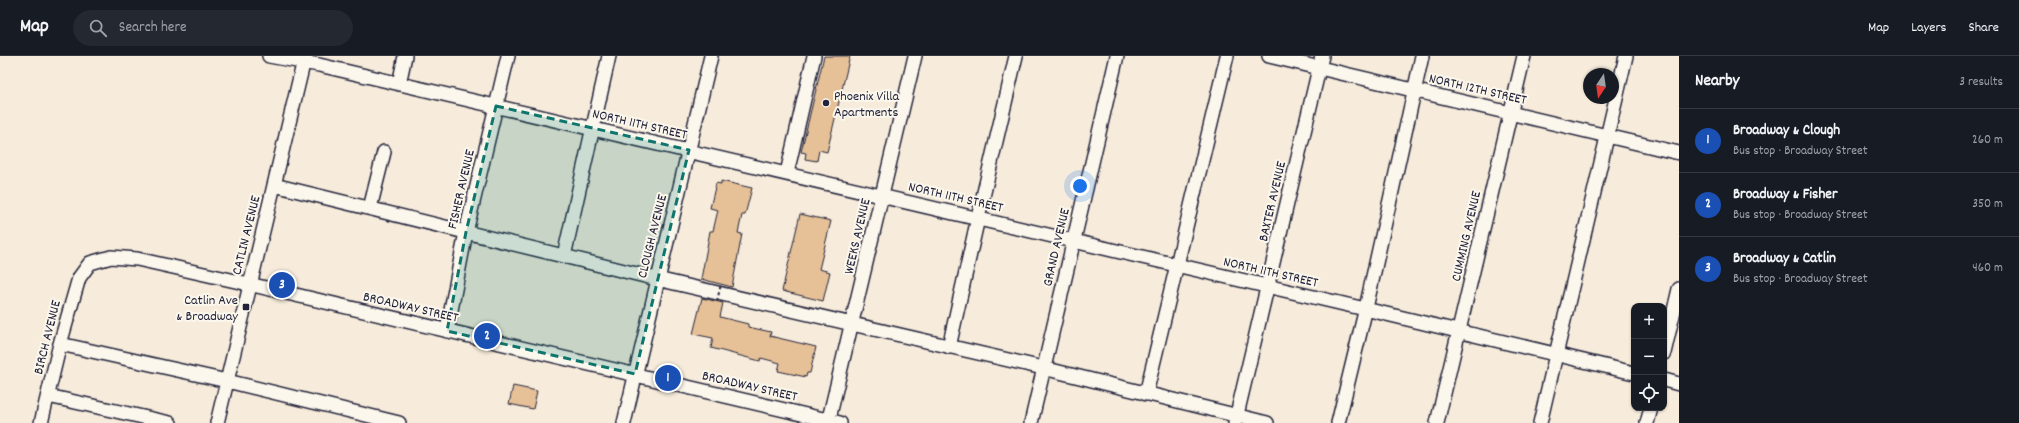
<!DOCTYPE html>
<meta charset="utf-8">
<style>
:root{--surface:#171b24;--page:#242831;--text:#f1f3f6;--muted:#9ea1a6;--line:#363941;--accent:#9495a2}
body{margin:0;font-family:Dekko,sans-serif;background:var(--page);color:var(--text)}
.controls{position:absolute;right:12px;bottom:12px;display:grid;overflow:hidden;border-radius:8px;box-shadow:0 1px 3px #0004}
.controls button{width:36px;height:36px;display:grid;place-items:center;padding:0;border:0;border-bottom:1px solid var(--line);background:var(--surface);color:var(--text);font:20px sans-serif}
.compass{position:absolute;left:1583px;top:12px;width:36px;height:36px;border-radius:50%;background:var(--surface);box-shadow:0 1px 3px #0004;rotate:193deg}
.you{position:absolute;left:1080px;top:130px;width:14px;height:14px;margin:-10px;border:3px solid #fff;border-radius:50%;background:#1a73e8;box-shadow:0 0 0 6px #1a73e833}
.badge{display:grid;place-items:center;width:26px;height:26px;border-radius:50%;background:var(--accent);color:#fff;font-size:13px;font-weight:700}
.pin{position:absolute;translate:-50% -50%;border:2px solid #fff;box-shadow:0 1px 4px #0006}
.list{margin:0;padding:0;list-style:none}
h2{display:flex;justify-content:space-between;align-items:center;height:52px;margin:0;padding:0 16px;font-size:17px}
h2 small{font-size:13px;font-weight:400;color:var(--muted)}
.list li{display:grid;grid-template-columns:26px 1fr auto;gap:12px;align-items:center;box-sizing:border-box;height:64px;padding:0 16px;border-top:1px solid var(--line)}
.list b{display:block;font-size:15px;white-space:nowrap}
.list p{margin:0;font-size:13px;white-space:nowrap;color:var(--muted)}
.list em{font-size:13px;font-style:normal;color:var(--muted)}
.icon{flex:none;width:22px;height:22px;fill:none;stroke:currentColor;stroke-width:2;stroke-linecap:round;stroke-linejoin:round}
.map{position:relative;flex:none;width:1679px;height:367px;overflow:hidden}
header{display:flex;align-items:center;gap:24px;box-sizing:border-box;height:56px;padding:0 20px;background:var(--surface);border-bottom:1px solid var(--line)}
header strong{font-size:19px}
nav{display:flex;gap:22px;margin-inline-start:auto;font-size:14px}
.search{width:280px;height:36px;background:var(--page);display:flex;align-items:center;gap:10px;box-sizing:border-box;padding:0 14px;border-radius:22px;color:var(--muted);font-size:15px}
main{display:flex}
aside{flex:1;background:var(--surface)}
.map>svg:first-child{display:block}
.building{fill:#e6c197;stroke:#22223b}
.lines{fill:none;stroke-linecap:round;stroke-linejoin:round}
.minor-casing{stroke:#22223b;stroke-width:16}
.minor{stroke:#fbf7ec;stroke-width:13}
.path-bridge{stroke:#22223b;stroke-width:2;stroke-dasharray:3 3;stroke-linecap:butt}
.marked{fill:#0f766e;fill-opacity:0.2;stroke:#0f766e;stroke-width:3;stroke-dasharray:8 5;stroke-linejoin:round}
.poi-dot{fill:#22223b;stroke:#fbf7ec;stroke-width:1.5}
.labels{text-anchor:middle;stroke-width:4;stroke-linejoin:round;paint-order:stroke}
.street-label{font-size:14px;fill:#22223b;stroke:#fbf7ec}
.poi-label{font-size:14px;fill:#22223b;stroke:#fbf7ec;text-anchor:start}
</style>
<header>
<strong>Map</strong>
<div class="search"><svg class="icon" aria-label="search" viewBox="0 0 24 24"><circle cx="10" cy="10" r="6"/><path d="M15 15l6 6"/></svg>Search here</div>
<nav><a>Map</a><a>Layers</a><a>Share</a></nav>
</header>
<main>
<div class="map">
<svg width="1679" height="367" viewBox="0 0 1679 367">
<rect width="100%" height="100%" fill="#f7ecdb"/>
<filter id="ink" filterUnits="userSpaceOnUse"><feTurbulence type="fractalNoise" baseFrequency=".025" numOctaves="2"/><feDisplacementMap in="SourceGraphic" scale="8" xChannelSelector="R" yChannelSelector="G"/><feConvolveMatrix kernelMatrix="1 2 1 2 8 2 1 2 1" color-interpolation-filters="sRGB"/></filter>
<g filter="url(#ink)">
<!-- building -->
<path class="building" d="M824,0H850L827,96L819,94L817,105L805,103L806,97L801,96Z
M721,125L752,132L745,159H742L738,177L742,178L732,231L701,223L710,175H713L718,154L710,152L716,127L721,128Z
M800,158L831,165L819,213L830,216L823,245L782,235Z
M702,242L723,247L720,261L748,268V271L771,276L770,280L816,291L810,317H807L806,321L778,315L780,307L761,302L760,305L711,292L713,282L693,278Z
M513,330L537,335L533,353L509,348Z"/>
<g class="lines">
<defs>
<path id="minor" d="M269,0L319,9C757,110 1196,212 1634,317
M1269,0L1679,97
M399,28L405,0
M787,117L814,0
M274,129L657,223L1043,312L1267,367
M370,152L384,96
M564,200L609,0
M447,275L466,176L508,0
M60,288L227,325L399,367
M949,291L978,162L1016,0
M1664,297L1679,233
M1664,324L1679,328
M1146,338L1227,0
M48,340L170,367
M41,367L60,288L79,222L90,207L111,201L137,203L249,228L840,367
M217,367L305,0
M624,367L711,0
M828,367L915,0
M1031,367L1117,0
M1235,367L1322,0
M1338,367L1366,252L1422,0
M1437,367L1524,0
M1540,367L1626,0
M1647,367L1651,352"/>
</defs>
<!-- minor casing -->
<use href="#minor" class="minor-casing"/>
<!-- minor -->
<use href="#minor" class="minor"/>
<!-- path-bridge -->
<path class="path-bridge" d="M717,245L721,228"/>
</g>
</g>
<!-- marked area -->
<path class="marked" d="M496,50L689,94L635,318L447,275L466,176Z"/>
<!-- markers -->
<g class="poi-dot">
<circle cx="826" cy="47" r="4"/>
<rect x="242" y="247" width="8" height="8" rx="2"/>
</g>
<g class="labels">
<!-- street labels -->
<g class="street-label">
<text transform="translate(1478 32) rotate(13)" y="5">NORTH 12TH STREET</text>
<text transform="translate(640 67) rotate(13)" y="5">NORTH 11TH STREET</text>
<text transform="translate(460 133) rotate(-77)" y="5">FISHER AVENUE</text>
<text transform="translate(956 140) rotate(13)" y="5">NORTH 11TH STREET</text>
<text transform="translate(1271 145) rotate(-77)" y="5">BAXTER AVENUE</text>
<text transform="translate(245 179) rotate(-76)" y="5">CATLIN AVENUE</text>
<text transform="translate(651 180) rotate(-76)" y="5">CLOUGH AVENUE</text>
<text transform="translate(856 180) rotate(-77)" y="5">WEEKS AVENUE</text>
<text transform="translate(1465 180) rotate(-77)" y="5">CUMMING AVENUE</text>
<text transform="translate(1055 191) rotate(-77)" y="5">GRAND AVENUE</text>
<text transform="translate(1271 215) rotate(13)" y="5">NORTH 11TH STREET</text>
<text transform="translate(411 250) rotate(13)" y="5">BROADWAY STREET</text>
<text transform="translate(46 281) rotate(-76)" y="5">BIRCH AVENUE</text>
<text transform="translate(750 329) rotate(13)" y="5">BROADWAY STREET</text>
</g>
<!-- poi labels -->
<g class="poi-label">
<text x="834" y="44">Phoenix Villa<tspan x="834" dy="16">Apartments</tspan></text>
<text x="238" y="248" text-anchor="end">Catlin Ave<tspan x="238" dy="16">&amp; Broadway</tspan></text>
</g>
</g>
</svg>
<div class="controls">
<button>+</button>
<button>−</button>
<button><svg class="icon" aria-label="locate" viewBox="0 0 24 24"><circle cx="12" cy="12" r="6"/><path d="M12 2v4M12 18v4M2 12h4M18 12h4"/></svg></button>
</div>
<svg class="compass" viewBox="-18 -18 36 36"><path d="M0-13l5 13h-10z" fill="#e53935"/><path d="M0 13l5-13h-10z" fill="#9ea1a6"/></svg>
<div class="you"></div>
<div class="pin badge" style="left:668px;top:322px;background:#1a4fb4">1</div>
<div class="pin badge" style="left:487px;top:280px;background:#1a4fb4">2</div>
<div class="pin badge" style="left:282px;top:229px;background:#1a4fb4">3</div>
</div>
<aside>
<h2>Nearby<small>3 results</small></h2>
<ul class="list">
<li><span class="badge" style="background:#1a4fb4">1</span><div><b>Broadway &amp; Clough</b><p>Bus stop · Broadway Street</p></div><em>260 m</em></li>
<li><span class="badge" style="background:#1a4fb4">2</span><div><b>Broadway &amp; Fisher</b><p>Bus stop · Broadway Street</p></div><em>350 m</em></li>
<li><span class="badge" style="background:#1a4fb4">3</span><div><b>Broadway &amp; Catlin</b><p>Bus stop · Broadway Street</p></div><em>460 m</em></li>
</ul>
</aside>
</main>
